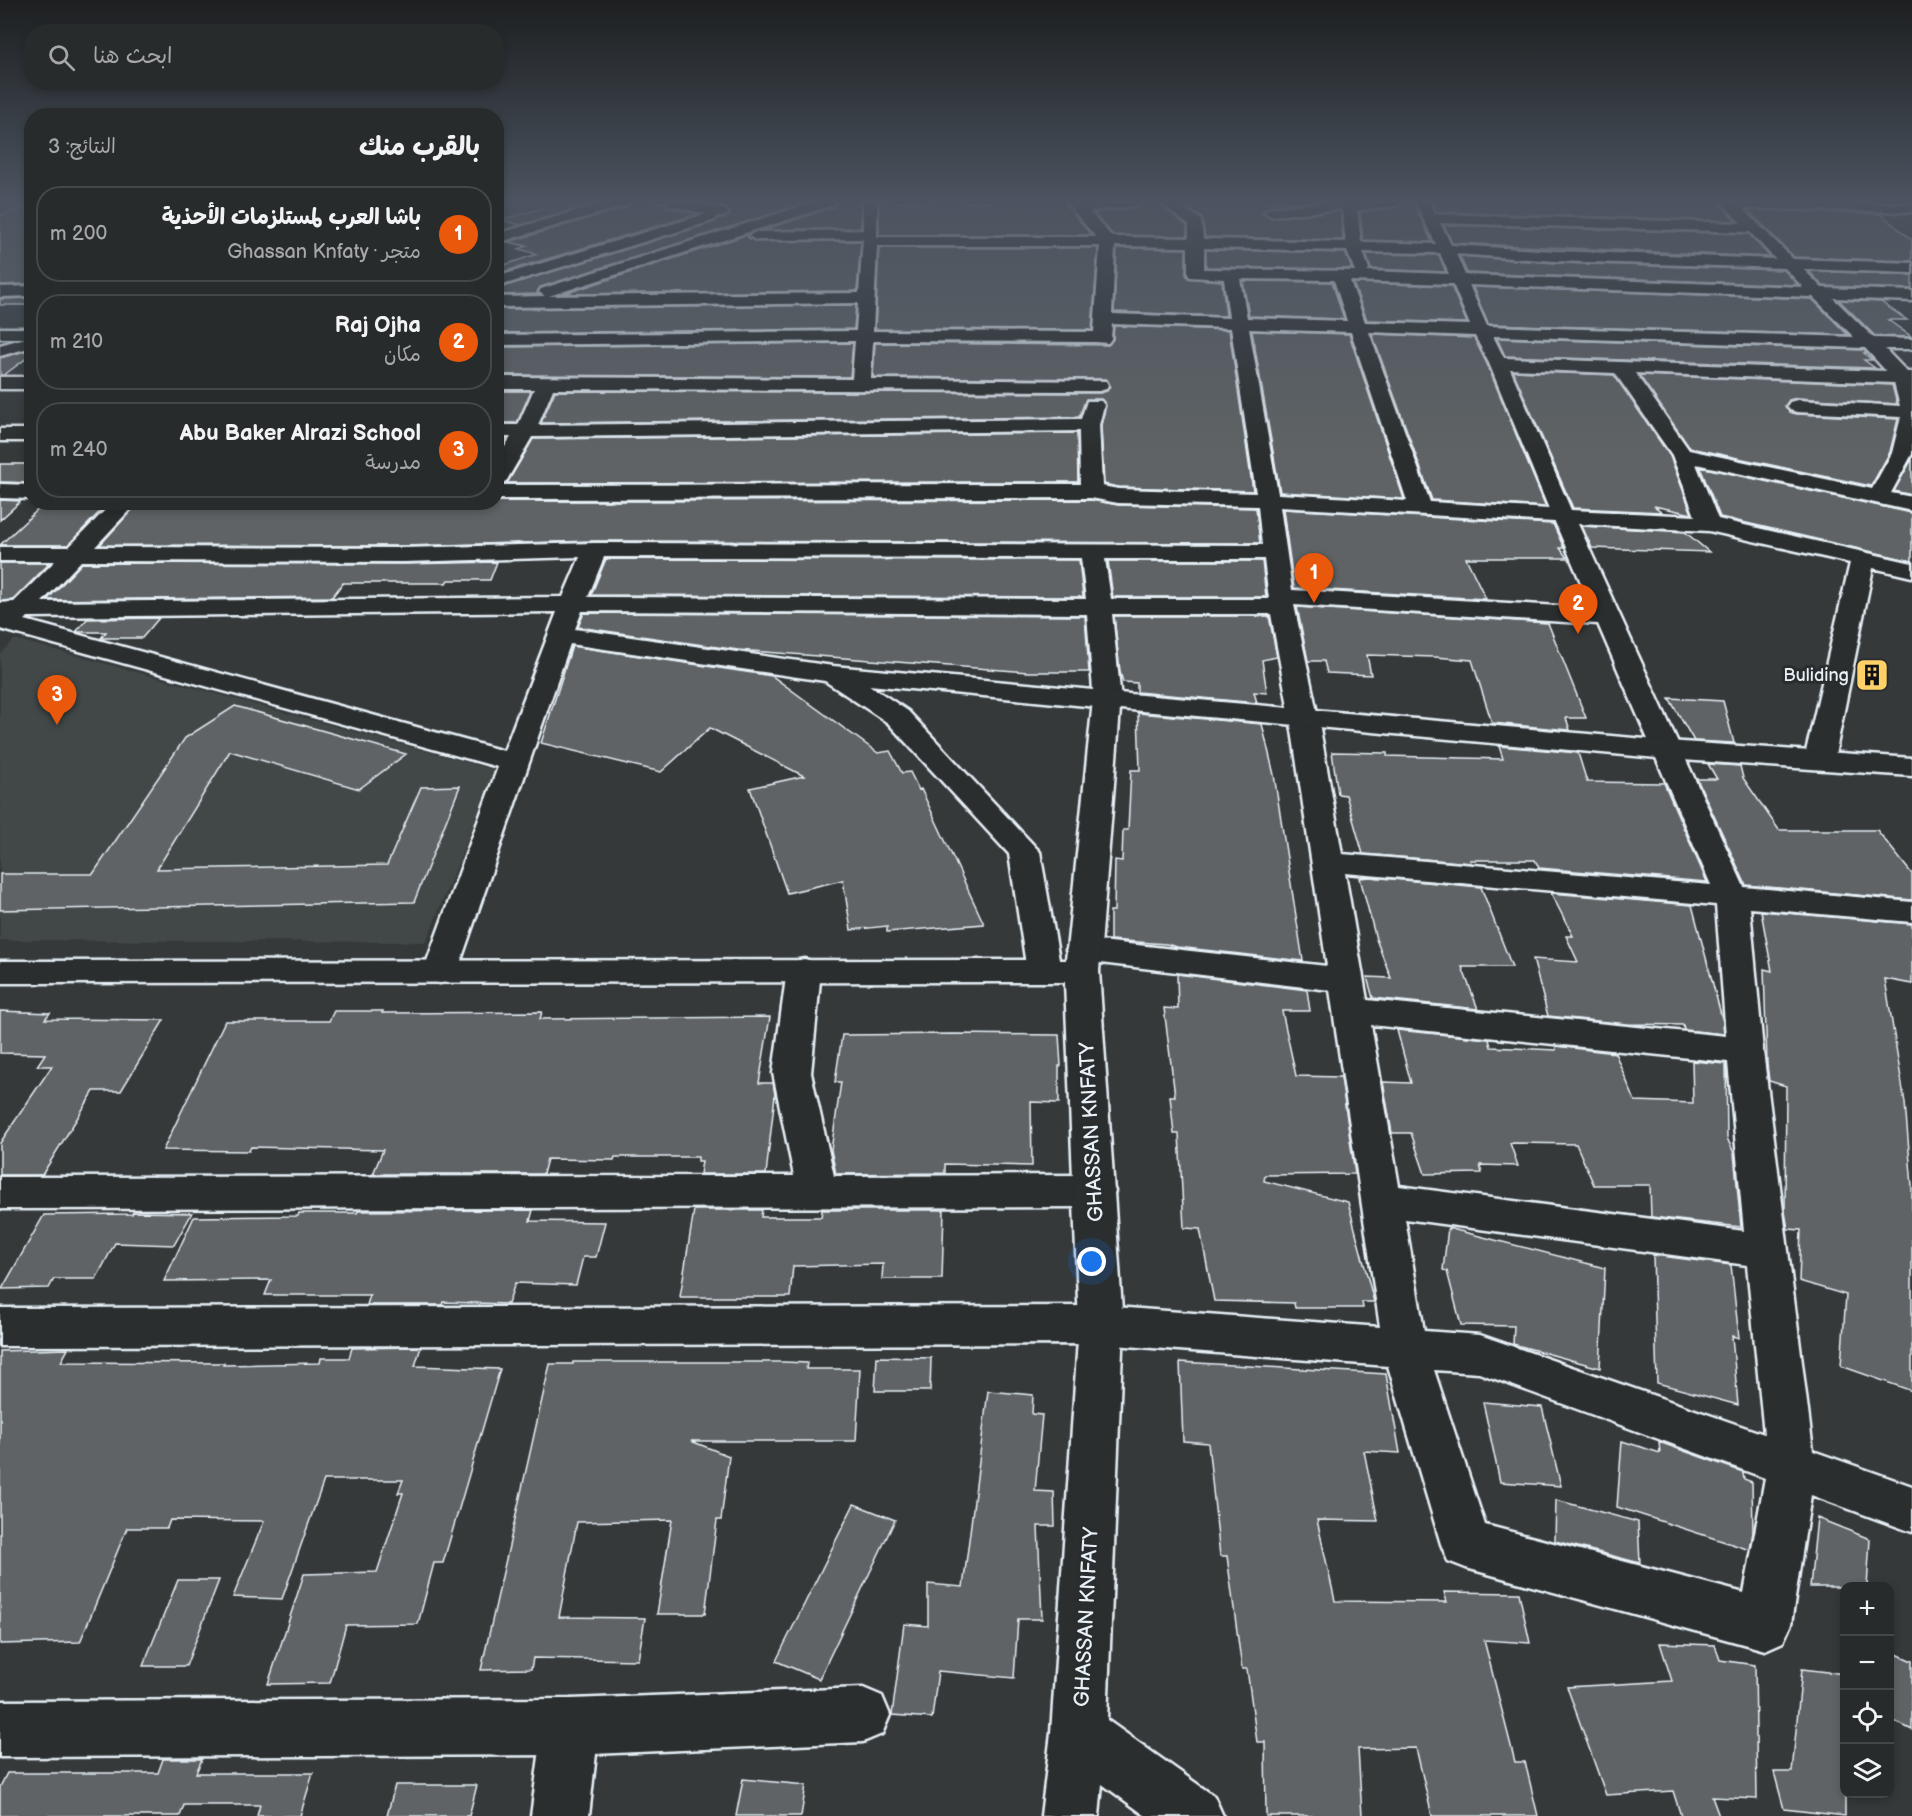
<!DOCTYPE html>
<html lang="ar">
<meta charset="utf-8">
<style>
:root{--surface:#282b2c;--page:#343738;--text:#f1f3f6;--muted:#a5a7a9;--line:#444748;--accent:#ea580c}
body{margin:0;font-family:"Balsamiq Sans","Playpen Sans Arabic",sans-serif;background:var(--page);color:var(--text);direction:rtl}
.controls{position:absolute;right:18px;bottom:18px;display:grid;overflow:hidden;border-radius:12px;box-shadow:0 3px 9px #0003}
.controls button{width:54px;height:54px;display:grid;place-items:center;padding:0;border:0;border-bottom:2px solid var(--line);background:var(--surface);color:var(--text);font:30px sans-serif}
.you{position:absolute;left:1092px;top:1262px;width:21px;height:21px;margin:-15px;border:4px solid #fff;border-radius:50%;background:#1a73e8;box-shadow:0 0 0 9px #1a73e833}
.badge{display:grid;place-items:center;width:39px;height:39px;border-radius:50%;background:var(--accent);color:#fff;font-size:20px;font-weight:700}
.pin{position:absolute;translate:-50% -50px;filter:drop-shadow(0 2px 3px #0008)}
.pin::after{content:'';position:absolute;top:32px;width:21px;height:18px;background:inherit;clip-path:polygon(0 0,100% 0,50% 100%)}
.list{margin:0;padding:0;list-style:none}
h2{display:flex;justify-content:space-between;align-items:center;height:78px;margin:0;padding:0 24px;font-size:26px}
h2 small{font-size:20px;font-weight:400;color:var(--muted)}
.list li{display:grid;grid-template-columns:39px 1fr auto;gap:18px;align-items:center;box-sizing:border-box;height:96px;margin:0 12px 12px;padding:0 12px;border:2px solid var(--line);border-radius:24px}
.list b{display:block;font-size:22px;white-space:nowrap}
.list p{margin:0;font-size:20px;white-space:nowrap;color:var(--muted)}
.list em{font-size:20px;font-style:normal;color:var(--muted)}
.icon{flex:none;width:33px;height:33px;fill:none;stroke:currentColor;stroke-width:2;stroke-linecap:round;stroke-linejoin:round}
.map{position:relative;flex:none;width:1912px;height:1816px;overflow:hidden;direction:ltr}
.search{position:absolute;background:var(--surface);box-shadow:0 3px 9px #0003;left:24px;top:24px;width:480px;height:66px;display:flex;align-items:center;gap:15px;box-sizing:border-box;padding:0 21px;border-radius:24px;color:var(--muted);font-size:22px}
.panel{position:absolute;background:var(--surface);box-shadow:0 3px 9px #0003;left:24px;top:108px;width:480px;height:402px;border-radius:24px;direction:rtl}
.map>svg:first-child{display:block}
.built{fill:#424647}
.building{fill:#5f6365;stroke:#e8f1f8;stroke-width:1.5}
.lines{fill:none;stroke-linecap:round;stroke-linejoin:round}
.street-casing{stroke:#e8f1f8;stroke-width:5}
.secondary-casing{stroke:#e8f1f8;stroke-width:5}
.street{fill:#2a2d2e;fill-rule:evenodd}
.secondary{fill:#2a2d2e;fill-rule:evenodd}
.labels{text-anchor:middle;stroke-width:6;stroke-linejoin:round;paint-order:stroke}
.poi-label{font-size:18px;fill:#e8f1f8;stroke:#2a2d2e;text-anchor:end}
.near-street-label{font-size:21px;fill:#e8f1f8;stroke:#2a2d2e}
</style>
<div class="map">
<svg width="1912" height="1816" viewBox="0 0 1912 1816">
<rect width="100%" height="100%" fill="#35393a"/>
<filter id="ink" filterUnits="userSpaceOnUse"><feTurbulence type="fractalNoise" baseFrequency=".0167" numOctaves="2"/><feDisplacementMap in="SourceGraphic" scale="12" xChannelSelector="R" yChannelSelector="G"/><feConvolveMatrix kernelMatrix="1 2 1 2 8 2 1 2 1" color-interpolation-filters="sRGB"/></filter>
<g filter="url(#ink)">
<!-- built -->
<path class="built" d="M15,639L496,770L426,942L0,940V654Z"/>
<!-- building -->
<path class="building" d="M565,202H601L521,225L500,220Z
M631,202H664L667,207L697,214L496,274V268L537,254L519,249L527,246L508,242L628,207Z
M698,202H809L540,287L538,294L496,295V289L716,222L718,218H726L730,214L726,208Z
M837,202H861V228L764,230L834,207Z
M879,202H1064L1091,235H879Z
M1143,202H1157L1187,226V236L1113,235L1094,213L1134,208Z
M1178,202H1311L1271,206L1262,213L1271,218L1340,211L1343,240L1205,237L1202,218Z
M1405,202H1413L1432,242L1363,240L1360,212L1396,208Z
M1431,202H1719L1736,221L1436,212Z
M32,204V284L0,285V216Z
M1748,210L1881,214L1912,240V261L1794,257Z
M1444,225L1749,234L1770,257L1452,243Z
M747,235L748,238L756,242L861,241L857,291L564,294Z
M879,248H1098L1092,330L875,329Z
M1117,248L1186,249V274L1188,278L1222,281L1226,316L1114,312Z
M1206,250L1345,253L1352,269L1206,267Z
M1366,254L1439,255L1446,272L1371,269Z
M1460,256L1555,263L1784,270L1798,285L1467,273Z
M1809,271L1912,275V289L1823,286Z
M1243,281L1332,282L1344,319L1249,316Z
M1353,283L1451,286L1467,323L1367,320Z
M1473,287L1812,299L1848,335L1488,324Z
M32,298V305H0V299Z
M1839,300L1881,302L1907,320H1888L1912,337L1875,336Z
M856,305L854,329L496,333V309Z
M1114,326L1229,330L1253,491L1118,487L1104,484L1101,425L1106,406L1101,399H1086L1079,417L541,423L555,391L1100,393L1107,391L1110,386L1106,379L873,377L875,343L1108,345L1113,339Z
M1252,331L1349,334L1404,499L1280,492Z
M1372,334L1474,338L1487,364L1546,507L1432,500Z
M1497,338L1864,350L1867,353H1864L1872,360H1864L1875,368L1505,356Z
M853,343L850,377L496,375V347Z
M32,349V354L4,375H0V358Z
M1513,371L1614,375L1670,456L1692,514L1654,506L1662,512L1573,508Z
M1639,375L1892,385L1897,404L1797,398L1789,400L1785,406L1789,412L1797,414L1898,419L1890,452L1871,486L1690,448Z
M496,391H531L517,423H496Z
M1077,433L1078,482L507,483L533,439Z
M1912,459V495L1894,491Z
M0,464H32V483L0,482Z
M1700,467L1912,513V561L1720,517Z
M0,500L21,501L0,520Z
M1091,500L1118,505L1256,508L1260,543L595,541L404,546L100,545L139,502Z
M46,502H109L68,545H0Z
M1283,509L1553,524L1564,548H1560L1567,558H1466L1486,599L1294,588Z
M1582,526L1685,532L1709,552L1592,548Z
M606,559L1079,560L1083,597L591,595Z
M1108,561H1262L1266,597H1113Z
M497,562L490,580H448L446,583H343L332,597L47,600L82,563L404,564Z
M0,563H50L13,600L0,601Z
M1297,607L1548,623L1586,718H1566L1570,730L1492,723L1472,660L1435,657L1367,655L1371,675L1327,673L1324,661H1308Z
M584,613L1085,616L1089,672H1028L738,650L578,627Z
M1114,616H1269L1277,657L1262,660L1267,693L1254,692L1257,703L1137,692V683L1123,682L1120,672Z
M159,618L142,638H101L106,632H76L87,619Z
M572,646L772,676L878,753L890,751L902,773L910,772L919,790L921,789L984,924L887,932V926L851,930L843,880L787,893L750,788L804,776L710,728L661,772L541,743Z
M1669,698L1723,701L1734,743L1694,741Z
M235,706L406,754L359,789L230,751L157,869L387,865L421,787L460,786L414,902L0,910V874H93L185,738Z
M1138,713L1262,724L1274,775L1303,961L1177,947L1166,944L1110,940V911H1114L1115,860L1122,861L1123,830H1128L1131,770H1140Z
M1499,746L1578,753L1587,782L1664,783L1707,882L1539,868L1535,860H1470L1471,863L1363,854L1346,795L1338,794L1332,752L1387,753V756L1503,759Z
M1708,764L1740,766L1743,778L1779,830H1877L1912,874V900L1746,885L1697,779H1717Z
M1370,877L1481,887L1512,967H1462L1478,1009L1373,998L1367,977L1391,978L1376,939L1360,878Z
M1551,893L1692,905L1723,1022L1724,1034L1684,1030L1683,1025L1627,1024L1548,1016L1533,959L1578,962L1566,936H1573Z
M1761,911L1912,924V984L1885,979L1905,1103L1912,1186V1391L1841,1366L1846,1295L1799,1281L1801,1230L1788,1229L1785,1212L1786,1086L1769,1081L1767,1064L1764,969L1772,971Z
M1177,974L1307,990L1310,1011H1282L1296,1076L1341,1077L1355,1174L1265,1175L1264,1181L1348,1202L1374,1302H1362L1363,1308H1295L1294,1303L1214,1301L1200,1229L1184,1228L1179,1134H1174L1170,1096H1175L1164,1008L1178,1009Z
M0,1011L50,1013L45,1019L164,1020L121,1091H94L42,1175H0V1143L52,1066H37L45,1054L0,1053Z
M334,1011H383L382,1013L542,1012L540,1019L770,1017L759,1083H773L775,1095L766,1174H700L702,1161H698V1157H615L614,1160L547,1159L543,1174H373L383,1150L251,1147L249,1151L163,1150L225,1021H329Z
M1397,1030L1489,1039L1491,1047L1556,1050V1046L1615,1053L1635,1101L1693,1103L1692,1061L1726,1064L1727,1138L1734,1153L1741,1227L1651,1217L1650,1185H1594L1576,1144L1510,1143L1518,1166L1480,1165L1482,1173L1425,1174L1411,1133H1392L1383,1082L1411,1083Z
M954,1034L1059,1035L1061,1066H1059V1103L1031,1102L1032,1166L945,1164V1173L836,1174L831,1150L841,1082H835L842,1035Z
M533,1210L530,1221L605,1222L596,1257H583L576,1285L515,1283L508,1304L443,1302L442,1305H367L370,1295H265L271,1280L164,1281L194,1217L298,1216L299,1213H357L358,1211Z
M694,1210H762L761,1217H821L822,1210H944L942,1279H882L883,1264L793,1266L790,1297H680Z
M133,1212L192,1213L174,1245L115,1243L96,1279H54L49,1288L2,1289L44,1215L132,1214Z
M1448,1228L1605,1268L1600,1368L1513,1344L1514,1326L1461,1325L1447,1271L1443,1270Z
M1653,1255L1731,1265L1739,1338L1732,1336L1738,1405L1657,1383Z
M421,1347L415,1366L500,1369L443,1563H434L418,1624L346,1625L330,1683L268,1684L304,1574L377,1572L403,1493H398L403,1480H324L282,1599L233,1597L264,1521L170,1520L167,1528H127L80,1642L0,1644V1351L68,1349L61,1362L224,1363L223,1365L320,1363L321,1358H349L352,1348Z
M877,1357L931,1358L930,1391H875Z
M573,1362H784L807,1363L806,1369H860L856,1441H691L729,1456L721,1520H717L705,1614H657L672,1520L577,1522L559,1617L645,1618L638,1660L533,1658L531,1669L481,1670L550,1364H573Z
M1180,1362L1386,1374L1400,1453L1364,1451L1378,1521L1317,1520L1335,1601L1447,1602L1444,1592L1519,1593L1530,1643L1484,1640L1515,1762H1525L1538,1816H1432L1416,1748L1358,1749L1362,1816H1266L1265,1742H1257L1247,1669H1242L1227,1556H1220L1208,1443L1183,1441Z
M988,1391L1033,1395L1032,1414L1042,1415L1035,1491L1054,1492L1055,1526H1038L1042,1619H1018L1014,1678L938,1671L932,1718L892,1715L904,1624L928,1626V1584L963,1587Z
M1483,1402L1542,1407L1561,1486L1500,1482Z
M1622,1441L1660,1453L1659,1442L1743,1472L1744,1479L1752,1482L1753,1532L1750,1550L1617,1507Z
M1556,1500L1638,1522L1640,1563L1555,1541Z
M854,1504L895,1520L819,1679L776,1661Z
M1817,1518L1870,1539L1867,1587H1810Z
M178,1580H219L186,1666H143Z
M1660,1643L1715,1645L1720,1660L1755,1665L1757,1799L1712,1797L1719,1816H1681L1673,1791L1606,1795L1567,1687L1672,1681Z
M1890,1651L1912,1661V1730L1890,1719Z
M1802,1669L1845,1674V1816L1784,1809L1774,1772H1792Z
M163,1759H202L196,1773H313L300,1816H257L260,1805H184L180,1816H0V1787L7,1773H158Z
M743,1779L806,1785L801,1816H736Z
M395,1785H477L469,1816H387Z"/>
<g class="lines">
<defs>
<path id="street" d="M608,202H629L627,205L496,243V234Z
M666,202H690L726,210L728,213L726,216H717L715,220L496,287V277L706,214L668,205Z
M815,202H835L833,205L549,296L859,293L863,239L756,240L749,236L756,232L863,230V202H877V237H1096L1066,202L1082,203L1141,202L1134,206L1089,211L1112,237L1189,238V225L1159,202H1175L1201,220L1203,239L1346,242L1342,209L1271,216L1264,212L1271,208L1328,202H1403L1396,206L1357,210L1361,242L1436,244L1415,202H1429L1435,214L1741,223L1721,202L1912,204V212L1742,208L1793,259L1912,263V273L1803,269L1822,288L1912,291V301L1833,298L1874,338L1912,339V349H1885L1907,372H1912V454L1891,493L1912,497V511L1696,464L1718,519L1912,563V577L1873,568L1834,760L1829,766L1819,769L1809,766L1804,760L1850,563L1709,531L1578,524L1744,887L1912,902V922L1750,908L1763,1051L1813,1451L1912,1486V1532L1811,1495L1791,1624L1783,1642L1765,1650L1466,1568L1448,1561L1441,1544L1388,1366L1101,1344L0,1346V1308L1101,1306L1380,1327L1330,990L1083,961L1071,958L1066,950L1071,942L1083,939L1327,966L1290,717L1271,614H1112L1121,700L1117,706L1107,708L869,685L908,711L1040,852L1061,971L1056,979L1044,982L1032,979L1027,971L1009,854L888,723L825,681L570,644L457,972L452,980L440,983L428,980L423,972L498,767L0,629V603L14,602L55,561H0V547H69L113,502H137L95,547L404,548L595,543L1262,545L1258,506L1118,503L1091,498L496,499V461L511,437H496V425H518L534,389H496V377L852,379L855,341L496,345V335L856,331L858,303L496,307V297L545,296L539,292L541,289ZM1440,223L1750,232L1775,259L1555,251L1451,245ZM877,246H1100L1094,332L873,331ZM1115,246L1188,247V274L1190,277L1224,279L1229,318L1112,314ZM1204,248L1347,251L1355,271L1204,269ZM1363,252L1440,253L1449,274L1367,271L1369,269ZM1456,254L1555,261L1785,268L1803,287L1465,275ZM1240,279L1334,280L1347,321L1247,318ZM1350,281L1453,284L1470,325L1365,322ZM1469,285L1813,297L1854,337L1487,326ZM1112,324L1231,328L1256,493L1118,489L1102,486L1099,425L1104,405L1101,401H1087L1081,419L538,425L553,389L1099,391L1106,389L1108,385L1106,381L871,379L873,341L1095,342L1108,343L1111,339ZM1249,329L1351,332L1407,501L1278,494ZM1369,332L1475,336L1489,363L1549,509L1430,502ZM1493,336L1865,348L1886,371L1504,358ZM1510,369L1615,373L1672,455L1695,516L1571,510ZM1635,373L1894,383L1900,406L1797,400L1790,402L1787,406L1790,410L1797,412L1901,417L1892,453L1872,489L1689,450ZM1079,431L1080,484L500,485L507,480L532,437ZM1280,507L1555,522L1592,608L1292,590ZM580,557L563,597L42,602L81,561L404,562ZM604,557L1081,558L1086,599L588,597ZM1105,559H1264L1269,599H1111ZM1294,605L1598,624L1711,885L1342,854L1318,717ZM582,611L1087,614L1093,690L833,666L575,629ZM557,612L504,751L25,620L28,617ZM1345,873L1716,905L1726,1036L1367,1000ZM1371,1025L1728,1062L1744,1231L1399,1186ZM1405,1219L1747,1265L1764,1434L1480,1335L1424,1331ZM1434,1370L1479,1373L1765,1478L1744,1593L1485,1525Z
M0,328H32V338H0Z
M0,377H32V389H0Z
M0,429H32V441H0Z
M0,484L32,485V499L0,498Z
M804,959L816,962L821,970L811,1073L834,1176L1095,1175L1109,1180L1115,1191L1109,1202L1095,1207L0,1209V1177L794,1176L773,1073L787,970L792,962Z
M571,1699L590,1708L599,1727L589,1816H531L543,1727L552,1708Z"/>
<path id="secondary" d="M32,286V296L0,297V287Z
M32,336V347L0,356V345Z
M1107,692L1668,741L1912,758V776L1668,759L1120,709L1099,971L1123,1325L1107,1720L1214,1796L1223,1816H1146L1102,1784L1099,1816H1041L1051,1733L1079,1325L1065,982L0,983V961L1066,960L1093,700L1097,694Z
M863,1688L882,1696L890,1715L882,1734L863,1742L571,1755L0,1757V1701L571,1699Z"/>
</defs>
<!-- street casing -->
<use href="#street" class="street-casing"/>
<!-- secondary casing -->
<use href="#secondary" class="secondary-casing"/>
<!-- street -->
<use href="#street" class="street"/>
<!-- secondary -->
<use href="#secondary" class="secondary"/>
</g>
</g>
<!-- sky -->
<linearGradient id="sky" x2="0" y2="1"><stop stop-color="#1d1f20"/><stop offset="0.44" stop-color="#4b5460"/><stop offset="1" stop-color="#4b5460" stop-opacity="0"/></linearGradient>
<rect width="1912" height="456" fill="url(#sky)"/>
<!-- icons -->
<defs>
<symbol id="building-square" viewBox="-11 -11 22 22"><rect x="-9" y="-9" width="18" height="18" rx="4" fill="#ffd166" stroke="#2a2d2e"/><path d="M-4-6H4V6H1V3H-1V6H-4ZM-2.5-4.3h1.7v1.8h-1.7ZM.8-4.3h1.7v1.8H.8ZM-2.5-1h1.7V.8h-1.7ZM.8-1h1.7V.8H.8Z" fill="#111"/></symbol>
</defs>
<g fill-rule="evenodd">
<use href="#building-square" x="1853" y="656" width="38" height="38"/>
</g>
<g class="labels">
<!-- poi labels -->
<g class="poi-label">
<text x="1849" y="681">Buliding</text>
</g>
<!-- near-street labels -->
<g class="near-street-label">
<text transform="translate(1091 1132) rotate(-93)" y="7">GHASSAN KNFATY</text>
<text transform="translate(1086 1617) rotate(-87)" y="7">GHASSAN KNFATY</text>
</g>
</g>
</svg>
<div class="controls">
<button>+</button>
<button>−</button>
<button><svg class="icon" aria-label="locate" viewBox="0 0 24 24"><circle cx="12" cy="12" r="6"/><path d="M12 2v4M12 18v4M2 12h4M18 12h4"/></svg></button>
<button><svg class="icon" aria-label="layers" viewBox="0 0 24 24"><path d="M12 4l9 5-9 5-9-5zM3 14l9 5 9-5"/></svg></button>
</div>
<div class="you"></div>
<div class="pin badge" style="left:1314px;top:603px">1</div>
<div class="pin badge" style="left:1578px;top:634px">2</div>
<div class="pin badge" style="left:57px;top:725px">3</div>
<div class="search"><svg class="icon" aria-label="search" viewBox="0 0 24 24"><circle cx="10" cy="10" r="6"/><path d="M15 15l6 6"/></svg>ابحث هنا</div>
<section class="panel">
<h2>بالقرب منك<small>النتائج: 3</small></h2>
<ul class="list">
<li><span class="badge">1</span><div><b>باشا العرب لمستلزمات الأحذية</b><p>متجر · Ghassan Knfaty</p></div><em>200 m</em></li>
<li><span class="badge">2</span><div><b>Raj Ojha</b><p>مكان</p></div><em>210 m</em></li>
<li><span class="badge">3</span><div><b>Abu Baker Alrazi School</b><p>مدرسة</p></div><em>240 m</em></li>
</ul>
</section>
</div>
